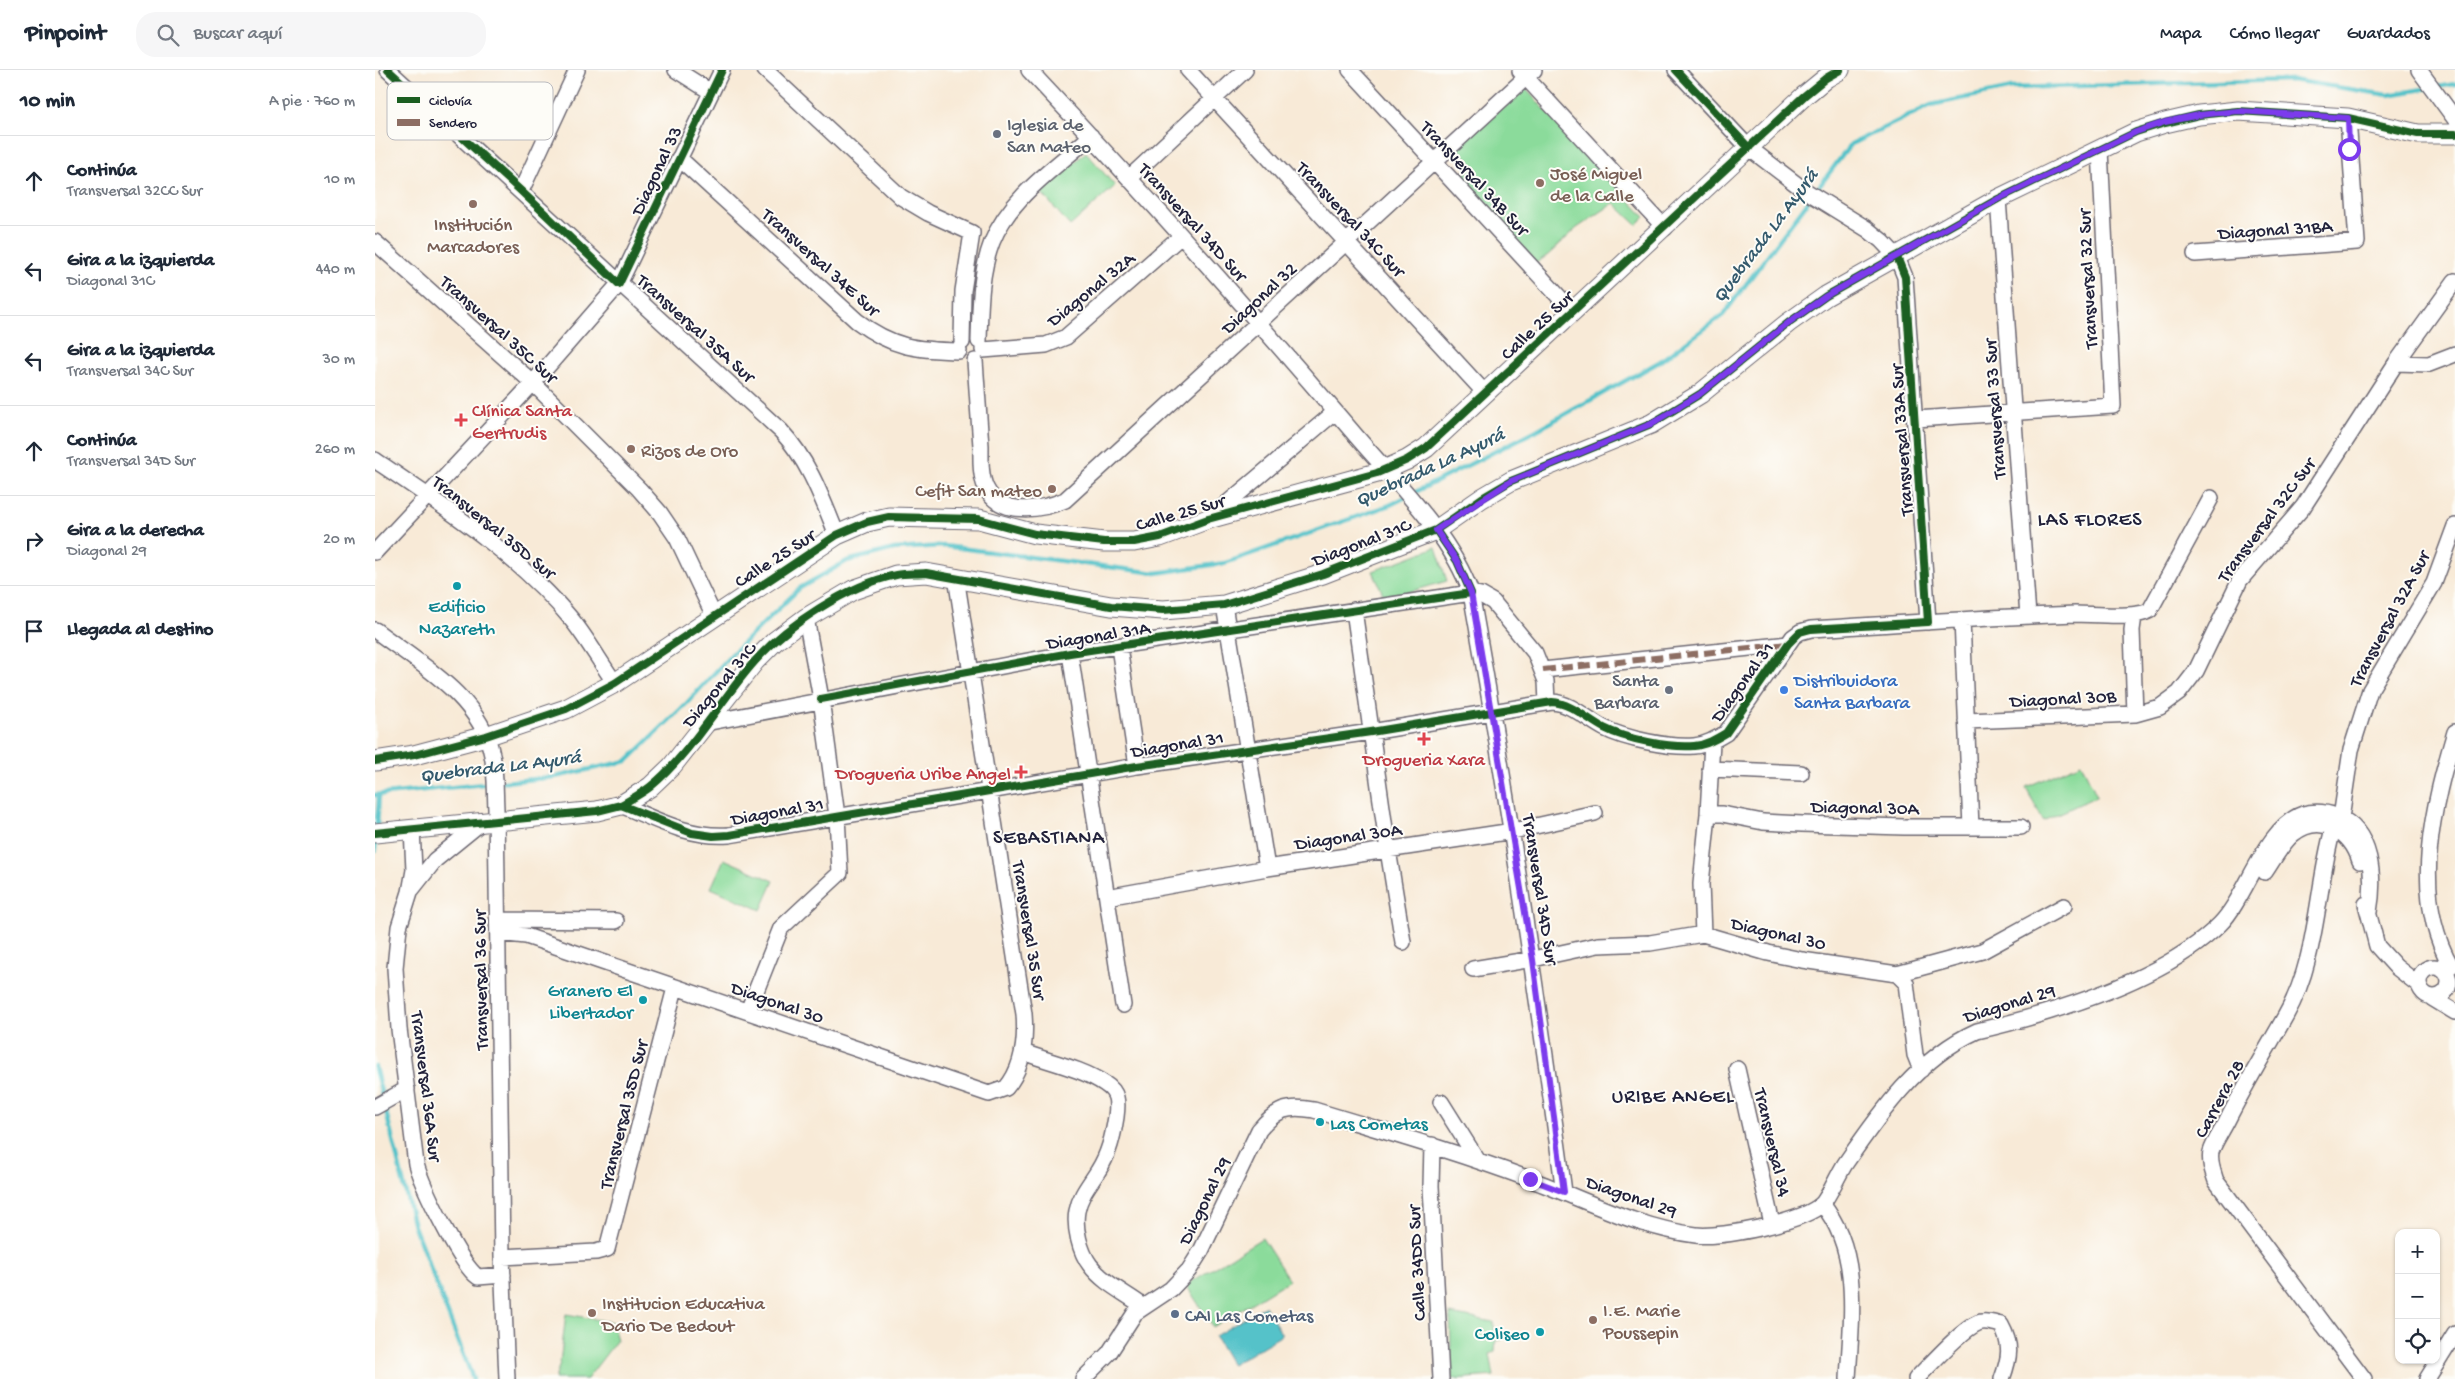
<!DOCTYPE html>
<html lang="es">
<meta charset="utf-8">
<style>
:root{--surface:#fff;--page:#f6f6f7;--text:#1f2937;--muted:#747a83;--line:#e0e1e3}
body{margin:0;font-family:"Gochi Hand",sans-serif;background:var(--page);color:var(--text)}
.controls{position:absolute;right:15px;bottom:15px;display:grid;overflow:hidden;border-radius:10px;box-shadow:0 1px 4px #0004}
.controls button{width:45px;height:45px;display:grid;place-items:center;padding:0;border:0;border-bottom:1px solid var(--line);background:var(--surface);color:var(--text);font:25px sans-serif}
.stop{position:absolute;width:15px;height:15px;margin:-11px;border:4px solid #7c3aed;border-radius:50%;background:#fff}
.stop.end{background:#7c3aed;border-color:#fff;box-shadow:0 1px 5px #0008}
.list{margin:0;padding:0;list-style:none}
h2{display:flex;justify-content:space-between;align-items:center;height:65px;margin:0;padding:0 20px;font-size:21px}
h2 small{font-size:16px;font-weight:400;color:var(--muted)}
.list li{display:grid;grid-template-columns:32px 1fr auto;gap:15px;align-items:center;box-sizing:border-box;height:90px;padding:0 20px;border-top:1px solid var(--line)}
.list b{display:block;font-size:19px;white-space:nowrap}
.list p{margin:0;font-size:16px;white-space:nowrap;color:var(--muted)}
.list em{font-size:16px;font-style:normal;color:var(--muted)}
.icon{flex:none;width:28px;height:28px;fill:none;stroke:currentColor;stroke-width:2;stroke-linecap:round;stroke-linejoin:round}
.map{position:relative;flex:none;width:2080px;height:1309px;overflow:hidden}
header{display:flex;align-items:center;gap:30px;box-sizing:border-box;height:70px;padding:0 25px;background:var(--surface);border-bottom:1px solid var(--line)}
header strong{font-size:24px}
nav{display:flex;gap:28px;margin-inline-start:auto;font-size:18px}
.search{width:350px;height:45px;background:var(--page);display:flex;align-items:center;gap:12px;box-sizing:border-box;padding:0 18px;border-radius:20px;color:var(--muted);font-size:19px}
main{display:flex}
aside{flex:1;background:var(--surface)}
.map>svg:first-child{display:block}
.green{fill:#8bdb9b;stroke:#567e6b}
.water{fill:#54c2c9;stroke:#3b7282}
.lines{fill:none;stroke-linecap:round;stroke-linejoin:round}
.stream{stroke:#54c2c9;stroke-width:4.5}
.minor-casing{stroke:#6d6872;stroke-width:18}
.major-casing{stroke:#6d6872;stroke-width:21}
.minor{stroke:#fff;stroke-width:15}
.major{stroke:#fff;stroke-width:19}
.quiet{stroke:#8d6e63;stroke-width:6;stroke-dasharray:12 6;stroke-linecap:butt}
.cycleway-casing{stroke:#fdfcf7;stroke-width:11}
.cycleway{stroke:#1b5e20;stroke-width:8}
.route{stroke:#7c3aed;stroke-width:6}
.worship-dot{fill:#6b7280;stroke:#fdfcf7;stroke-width:2}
.education-dot{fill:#8d6e63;stroke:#fdfcf7;stroke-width:2}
.health-dot{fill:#e0444e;stroke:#fdfcf7;stroke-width:2}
.culture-dot{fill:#0f9aa8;stroke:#fdfcf7;stroke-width:2}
.shop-dot{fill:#3f7fe0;stroke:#fdfcf7;stroke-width:2}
.service-dot{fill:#5c6f8a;stroke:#fdfcf7;stroke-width:2}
.labels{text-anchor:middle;stroke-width:4;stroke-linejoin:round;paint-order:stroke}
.worship-label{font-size:19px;fill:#5b616d;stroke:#fdfcf7;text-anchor:start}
.street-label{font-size:19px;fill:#22223b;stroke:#fdfcf7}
.education-label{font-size:19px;fill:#785e54;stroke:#fdfcf7;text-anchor:start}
.health-label{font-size:19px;fill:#be3a42;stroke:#fdfcf7;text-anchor:start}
.culture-label{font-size:19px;fill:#0d838f;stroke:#fdfcf7;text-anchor:end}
.shop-label{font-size:19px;fill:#366cbe;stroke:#fdfcf7;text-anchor:start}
.service-label{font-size:19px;fill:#4e5e75;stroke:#fdfcf7;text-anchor:start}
.water-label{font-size:20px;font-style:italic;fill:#345a6d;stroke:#fdfcf7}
.neighbourhood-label{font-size:20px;letter-spacing:1px;fill:#22223b;stroke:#fdfcf7}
.key{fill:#fdfcf7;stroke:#bbbbbf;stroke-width:1}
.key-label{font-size:14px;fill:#22223b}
</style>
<header>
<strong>Pinpoint</strong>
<div class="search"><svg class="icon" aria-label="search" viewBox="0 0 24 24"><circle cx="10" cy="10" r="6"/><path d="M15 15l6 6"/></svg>Buscar aquí</div>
<nav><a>Mapa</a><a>Cómo llegar</a><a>Guardados</a></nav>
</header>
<main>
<aside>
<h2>10 min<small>A pie · 760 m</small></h2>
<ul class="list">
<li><svg class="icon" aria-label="ahead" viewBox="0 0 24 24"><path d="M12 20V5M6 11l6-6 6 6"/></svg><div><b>Continúa</b><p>Transversal 32CC Sur</p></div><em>10 m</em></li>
<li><svg class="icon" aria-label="left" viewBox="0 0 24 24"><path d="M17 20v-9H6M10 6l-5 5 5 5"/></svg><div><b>Gira a la izquierda</b><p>Diagonal 31C</p></div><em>440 m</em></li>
<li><svg class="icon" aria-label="left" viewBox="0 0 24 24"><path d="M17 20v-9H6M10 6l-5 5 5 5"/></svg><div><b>Gira a la izquierda</b><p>Transversal 34C Sur</p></div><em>30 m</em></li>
<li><svg class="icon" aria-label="ahead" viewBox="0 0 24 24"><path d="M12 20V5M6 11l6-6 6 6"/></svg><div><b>Continúa</b><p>Transversal 34D Sur</p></div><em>260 m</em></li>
<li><svg class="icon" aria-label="right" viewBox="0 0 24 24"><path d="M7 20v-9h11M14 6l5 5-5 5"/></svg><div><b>Gira a la derecha</b><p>Diagonal 29</p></div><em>20 m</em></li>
<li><svg class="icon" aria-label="arrive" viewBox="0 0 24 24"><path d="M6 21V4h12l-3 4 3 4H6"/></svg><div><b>Llegada al destino</b></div></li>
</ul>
</aside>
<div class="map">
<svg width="2080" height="1309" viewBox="0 0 2080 1309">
<rect width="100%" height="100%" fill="#fdfcf7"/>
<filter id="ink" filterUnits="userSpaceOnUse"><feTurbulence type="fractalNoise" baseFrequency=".02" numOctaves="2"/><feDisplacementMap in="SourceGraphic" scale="10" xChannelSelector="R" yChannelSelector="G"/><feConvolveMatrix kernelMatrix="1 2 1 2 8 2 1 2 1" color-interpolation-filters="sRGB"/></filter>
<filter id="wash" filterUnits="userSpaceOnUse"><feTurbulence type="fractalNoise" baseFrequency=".0096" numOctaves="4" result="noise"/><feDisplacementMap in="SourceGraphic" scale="20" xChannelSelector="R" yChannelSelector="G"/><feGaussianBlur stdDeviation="1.12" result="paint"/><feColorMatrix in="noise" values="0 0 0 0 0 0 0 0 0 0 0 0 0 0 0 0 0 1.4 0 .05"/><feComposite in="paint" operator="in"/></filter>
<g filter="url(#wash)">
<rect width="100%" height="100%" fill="#f8ead7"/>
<!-- green -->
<path class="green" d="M1149,17L1270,147L1262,155L1239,133L1202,158L1173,185L1158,195L1075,100L1092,103L1095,90L1080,78Z
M711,82L740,116L695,156L666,122Z
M1061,477L1072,511L1010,529L998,501Z
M1706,693L1722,726L1668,751L1651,717Z
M349,789L399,811L386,840L336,818Z
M887,1168L914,1210L838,1257L811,1215Z
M191,1244L237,1252L242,1270L212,1309H180L185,1293Z
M1075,1244L1119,1252V1259L1127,1264V1270H1121L1120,1282L1115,1284L1119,1306L1077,1309Z"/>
<!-- water -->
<path class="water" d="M890,1236L907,1265L857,1295L840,1266Z"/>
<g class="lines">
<!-- stream -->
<path class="stream" d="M2062,17L2080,14
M0,725L180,707L252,691L311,634L357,584L425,518L472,491L519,479L569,476L781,503L850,493L1015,435L1160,361L1284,292L1348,245L1476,74L1556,35L1637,18L1916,10L2013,25L2054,18
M2,757L4,725
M0,781L1,767
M0,997L39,1156L98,1309"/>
</g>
</g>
<g filter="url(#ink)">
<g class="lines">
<defs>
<path id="minor" d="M13,0L406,361C434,391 447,428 462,465
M301,0L336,22
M390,0L526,127L553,143L597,163L588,221L587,272
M654,0C764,117 871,237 976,360C1017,409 1074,461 1096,523C1132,722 1162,922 1189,1122
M813,0L1110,323
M975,0L1198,242
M1301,0L1374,78L1429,120L1492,159L1507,171L1522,187L1530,207L1553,552
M2044,0L2080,49
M1145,1L1290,158
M304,88L482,251C518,278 541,280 584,281
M754,108L870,0
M146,121L202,0
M1623,129L1653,546
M0,172L158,313L264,419L285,443L302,468L339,546
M1820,184L1982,172L1973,48
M604,271C605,238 605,203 617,172C635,127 681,97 716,66
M608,280L671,275L691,267L806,166
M600,291C602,319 604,347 606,376C606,389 605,405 611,418C625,447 667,440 690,430L1159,0
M2021,293L2054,294L2080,284
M1541,349L1738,336L1725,80
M0,390C68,436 145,486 197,550C213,570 225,592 240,613
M836,447L960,342
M0,482L158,313L244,214L347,0
M849,535L892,798
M979,540L1013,780L1028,872
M1759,546L1757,560L1760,644
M1587,550L1596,757
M0,560C43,593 106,627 117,685C121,702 120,721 121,739L127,1187L132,1309
M744,577L762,696
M695,583L748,935
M1168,600L1413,574
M1591,651L1760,644L1785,637L1804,623L1821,601L1865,510L1928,437L2021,293L2080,211
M330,653L695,583L1096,523L1106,525L1118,532L1160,583L1171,611L1172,633
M1335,699L1426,703
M246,735C282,750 315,768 354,765L762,696L996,662L1177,632C1196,633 1212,649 1229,658C1250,669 1295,678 1319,676C1331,675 1341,669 1351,663L1418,567L1425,562L1436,559C1524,554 1612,547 1700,544C1717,544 1763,549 1775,540L1836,428
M1333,744H1347L1388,752L1427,754L1529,757H1646
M1966,748L1976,680L1995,620L2059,513L2080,456
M37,759L39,800L35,822L24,857L20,898L24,959L41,1094C47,1116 86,1196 103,1207L128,1205
M1958,759C1941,820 1943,889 1911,945C1891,981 1870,1015 1852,1051C1847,1061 1839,1072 1836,1082C1834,1092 1838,1102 1841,1111L1989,1309
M1890,802C1899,789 1907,773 1918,764C1946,742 1976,762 1985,791
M37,819L60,790L108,751
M732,827L892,798L1138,761L1220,743
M1991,834L2002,876L2021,897L2044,915
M123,850L241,851
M123,863L151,866L614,1024L631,1018C648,998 651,969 649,944L581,507
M1328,864L1326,814L1333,744L1337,672
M2076,896C2035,825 2058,736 2080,662
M2044 912a15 15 0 1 1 30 0a15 15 0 1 1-30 0Z
M1098,899L1158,889L1223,875L1275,873L1328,864L1393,883L1427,890L1522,904L1607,881L1689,836
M1522,904L1531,913L1540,985L1546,1000
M2057,928L2080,942
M373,941L406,858L465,803L462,746L446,629L431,548
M648,982C674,992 706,998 730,1014C743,1022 743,1032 741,1047C738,1066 734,1084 723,1101C715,1114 705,1125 702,1141C699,1157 705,1182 715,1195C729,1214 751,1223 769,1237
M1362,999L1397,1154
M1066,1032L1103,1091
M0,1037L32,1019
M1057,1075L1056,1116L1066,1309
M1447,1134C1487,1182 1476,1251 1473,1309
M127,1187L221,1182L232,1179L300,918
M708,1309L734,1283L760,1243L796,1219L814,1200L826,1181L884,1060C902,1039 912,1035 939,1040C1012,1062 1085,1083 1157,1110C1211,1130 1263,1158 1321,1165C1348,1168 1428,1152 1447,1134C1453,1128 1464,1103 1470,1094C1505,1043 1544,987 1602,961C1678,943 1788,911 1845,854C1872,827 1890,757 1928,744C1939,741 1951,742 1961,746C1998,760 2000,809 1994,842
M1541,1309C1555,1295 1586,1260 1603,1253C1609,1250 1619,1253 1626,1255C1637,1275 1635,1287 1627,1309
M2052,1309L2080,1264"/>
<path id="major" d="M0,691L39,685L111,666L191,639L240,613L462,465L492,452L514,447L556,448L604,449L660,464L729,472H759L785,467L833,449L1002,403L1032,390L1051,378L1429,26L1451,8L1465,0
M0,763L222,741L246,735L275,717L297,696L380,591L400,571L431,548L478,520L521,505L551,503L736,536L788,540L849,535L948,504L1061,460L1107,428L1136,411L1276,354L1325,324L1413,253L1451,226L1623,129L1761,62L1790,53L1824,45L1863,41L1973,48L2043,64H2080"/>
</defs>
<!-- minor casing -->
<use href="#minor" class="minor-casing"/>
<!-- major casing -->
<use href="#major" class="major-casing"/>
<!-- minor -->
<use href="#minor" class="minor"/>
<!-- major -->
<use href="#major" class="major"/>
<!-- quiet -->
<path class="quiet" d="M1168,600L1413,574"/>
<defs>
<path id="cycleway" d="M13,0L146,121L244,214L347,0
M1301,0L1374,78
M446,629L695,583L1096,523L1082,491L1061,460
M0,691L39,685L111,666L191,639L240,613L462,465L492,452L514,447L556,448L604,449L660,464L729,472H759L785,467L833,449L1002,403L1032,390L1051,378L1429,26L1451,8L1465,0
M246,735C256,729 266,724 275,717C314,686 346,629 380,591C412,555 473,515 521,505C530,503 542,504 551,503L736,536L788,540L849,535L948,504L1061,460L1107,428L1136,411L1276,354L1325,324L1413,253L1451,226L1623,129L1761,62L1790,53L1824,45L1863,41L1973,48L2043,64H2080
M0,763L222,741L246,735L317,763L338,766L354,765L762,696L996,662L1177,632C1196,633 1212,649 1229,658C1250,669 1295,678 1319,676C1331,675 1341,669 1351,663L1413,574L1425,562L1436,559L1553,552L1530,207L1522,187"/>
</defs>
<!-- cycleway casing -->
<use href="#cycleway" class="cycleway-casing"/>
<!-- cycleway -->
<use href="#cycleway" class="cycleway"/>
</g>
</g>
<g class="lines" filter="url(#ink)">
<!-- route -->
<path class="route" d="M1155,1109L1189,1122L1158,890L1096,523L1082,491L1061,460L1136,411L1276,354L1325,324L1413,253L1451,226L1623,129L1761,62L1790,52L1824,45L1863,41L1973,48L1974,79"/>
</g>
<!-- markers -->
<g class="worship-dot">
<circle cx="622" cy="64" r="5"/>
<circle cx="1294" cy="620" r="5"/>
</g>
<g class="education-dot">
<circle cx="1165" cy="113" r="5"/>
<circle cx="98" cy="134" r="5"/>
<circle cx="256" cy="379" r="5"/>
<circle cx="677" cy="419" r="5"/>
<circle cx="217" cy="1243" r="5"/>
<circle cx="1218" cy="1250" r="5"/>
</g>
<g class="health-dot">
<path d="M83.5 342.5h5v5h5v5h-5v5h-5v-5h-5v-5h5z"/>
<path d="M1046.5 661.5h5v5h5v5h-5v5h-5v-5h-5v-5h5z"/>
<path d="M643.5 694.5h5v5h5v5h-5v5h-5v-5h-5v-5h5z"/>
</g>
<g class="culture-dot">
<circle cx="82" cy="516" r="5"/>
<circle cx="268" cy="930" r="5"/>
<circle cx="945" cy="1052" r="5"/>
<circle cx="1165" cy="1262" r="5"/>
</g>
<circle class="shop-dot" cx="1409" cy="620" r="5"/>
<circle class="service-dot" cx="800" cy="1244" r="5"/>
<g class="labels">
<!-- worship labels -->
<g class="worship-label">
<text x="632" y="60">Iglesia de<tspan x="632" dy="22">San Mateo</tspan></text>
<text x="1284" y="616" text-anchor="end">Santa<tspan x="1284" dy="22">Barbara</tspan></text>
</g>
<!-- street labels -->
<g class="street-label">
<text transform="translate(280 100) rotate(-65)" y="7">Diagonal 33</text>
<text transform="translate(1101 107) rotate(47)" y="7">Transversal 34B Sur</text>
<text transform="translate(977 148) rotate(47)" y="7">Transversal 34C Sur</text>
<text transform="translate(819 151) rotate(48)" y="7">Transversal 34D Sur</text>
<text transform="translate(1900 158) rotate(-4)" y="7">Diagonal 31BA</text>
<text transform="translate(447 191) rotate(42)" y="7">Transversal 34E Sur</text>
<text transform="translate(1711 209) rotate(-93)" y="7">Transversal 32 Sur</text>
<text transform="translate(715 218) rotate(-39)" y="7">Diagonal 32A</text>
<text transform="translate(883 227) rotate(-43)" y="7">Diagonal 32</text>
<text transform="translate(1161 254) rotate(-43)" y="7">Calle 25 Sur</text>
<text transform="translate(322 257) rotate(42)" y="7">Transversal 35A Sur</text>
<text transform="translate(125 258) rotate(42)" y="7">Transversal 35C Sur</text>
<text transform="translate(1618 339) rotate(-94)" y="7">Transversal 33 Sur</text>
<text transform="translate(1525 370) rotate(-94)" y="7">Transversal 33A Sur</text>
<text transform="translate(805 441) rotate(-16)" y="7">Calle 25 Sur</text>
<text transform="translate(1890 449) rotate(-53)" y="7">Transversal 32C Sur</text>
<text transform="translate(120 456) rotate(39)" y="7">Transversal 35D Sur</text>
<text transform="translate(986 471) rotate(-21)" y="7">Diagonal 31C</text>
<text transform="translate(399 487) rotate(-33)" y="7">Calle 25 Sur</text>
<text transform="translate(2013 548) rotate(-62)" y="7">Transversal 32A Sur</text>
<text transform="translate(723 564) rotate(-9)" y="7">Diagonal 31A</text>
<text transform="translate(1366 611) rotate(-54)" y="7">Diagonal 31</text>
<text transform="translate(343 614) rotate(-50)" y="7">Diagonal 31C</text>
<text transform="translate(1688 627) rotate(-3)" y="7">Diagonal 30B</text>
<text transform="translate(802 673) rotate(-9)" y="7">Diagonal 31</text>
<text transform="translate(1490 736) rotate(1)" y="7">Diagonal 30A</text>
<text transform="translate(402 740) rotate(-10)" y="7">Diagonal 31</text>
<text transform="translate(973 765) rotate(-8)" y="7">Diagonal 30A</text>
<text transform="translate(1167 819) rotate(81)" y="7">Transversal 34D Sur</text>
<text transform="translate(656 860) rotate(81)" y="7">Transversal 35 Sur</text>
<text transform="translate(1404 862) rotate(13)" y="7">Diagonal 30</text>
<text transform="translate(104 910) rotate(-91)" y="7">Transversal 36 Sur</text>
<text transform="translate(403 931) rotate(19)" y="7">Diagonal 30</text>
<text transform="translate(1634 932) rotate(-17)" y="7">Diagonal 29</text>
<text transform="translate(53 1016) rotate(83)" y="7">Transversal 36A Sur</text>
<text transform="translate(1843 1028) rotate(-62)" y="7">Carrera 28</text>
<text transform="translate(247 1044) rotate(-76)" y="7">Transversal 35D Sur</text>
<text transform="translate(1399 1072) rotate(77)" y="7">Transversal 34</text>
<text transform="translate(1257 1125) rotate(19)" y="7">Diagonal 29</text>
<text transform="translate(828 1130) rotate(-64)" y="7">Diagonal 29</text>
<text transform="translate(1040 1193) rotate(-93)" y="7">Calle 34DD Sur</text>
</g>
<!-- education labels -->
<g class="education-label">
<text x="1175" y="109">José Miguel<tspan x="1175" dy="22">de la Calle</tspan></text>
<text x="98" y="160" text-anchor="middle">Institución<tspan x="98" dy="22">Marcadores</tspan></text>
<text x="266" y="386">Rizos de Oro</text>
<text x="667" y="426" text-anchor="end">Cefit San mateo</text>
<text x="227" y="1239">Institucion Educativa<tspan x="227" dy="22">Dario De Bedout</tspan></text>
<text x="1228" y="1246">I.E. Marie<tspan x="1228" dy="22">Poussepin</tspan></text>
</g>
<!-- health labels -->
<g class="health-label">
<text x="97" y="346">Clínica Santa<tspan x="97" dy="22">Gertrudis</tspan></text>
<text x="1049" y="695" text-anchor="middle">Drogueria Xara</text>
<text x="636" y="709" text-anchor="end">Drogueria Uribe Angel</text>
</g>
<!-- culture labels -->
<g class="culture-label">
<text x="82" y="542" text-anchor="middle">Edificio<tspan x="82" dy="22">Nazareth</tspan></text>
<text x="258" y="926">Granero El<tspan x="258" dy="22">Libertador</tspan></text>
<text x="955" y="1059" text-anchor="start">Las Cometas</text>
<text x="1155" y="1269">Coliseo</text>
</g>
<!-- shop labels -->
<g class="shop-label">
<text x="1419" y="616">Distribuidora<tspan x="1419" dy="22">Santa Barbara</tspan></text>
</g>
<!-- service labels -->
<g class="service-label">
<text x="810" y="1251">CAI Las Cometas</text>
</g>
<!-- water labels -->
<g class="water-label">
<text transform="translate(1389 165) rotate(-53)" y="7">Quebrada La Ayurá</text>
<text transform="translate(1054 396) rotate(-25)" y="7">Quebrada La Ayurá</text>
<text transform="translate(125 695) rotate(-7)" y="7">Quebrada La Ayurá</text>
</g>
<!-- neighbourhood labels -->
<g class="neighbourhood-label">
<text x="1715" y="455">LAS FLORES</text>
<text x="674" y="773">SEBASTIANA</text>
<text x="1298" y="1032">URIBE ANGEL</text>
</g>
</g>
<!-- legend -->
<rect x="12" y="12" width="166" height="58" rx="8" class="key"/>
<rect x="22" y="27" width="23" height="6" fill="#1b5e20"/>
<rect x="22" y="49" width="23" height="7" fill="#8d6e63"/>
<g class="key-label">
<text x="54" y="35">Ciclovía</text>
<text x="54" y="57">Sendero</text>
</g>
</svg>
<div class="controls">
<button>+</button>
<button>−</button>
<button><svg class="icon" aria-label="locate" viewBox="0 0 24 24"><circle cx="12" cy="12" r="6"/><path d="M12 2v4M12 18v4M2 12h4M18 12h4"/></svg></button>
</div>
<div class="stop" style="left:1974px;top:79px"></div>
<div class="stop end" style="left:1155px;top:1109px"></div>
</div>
</main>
